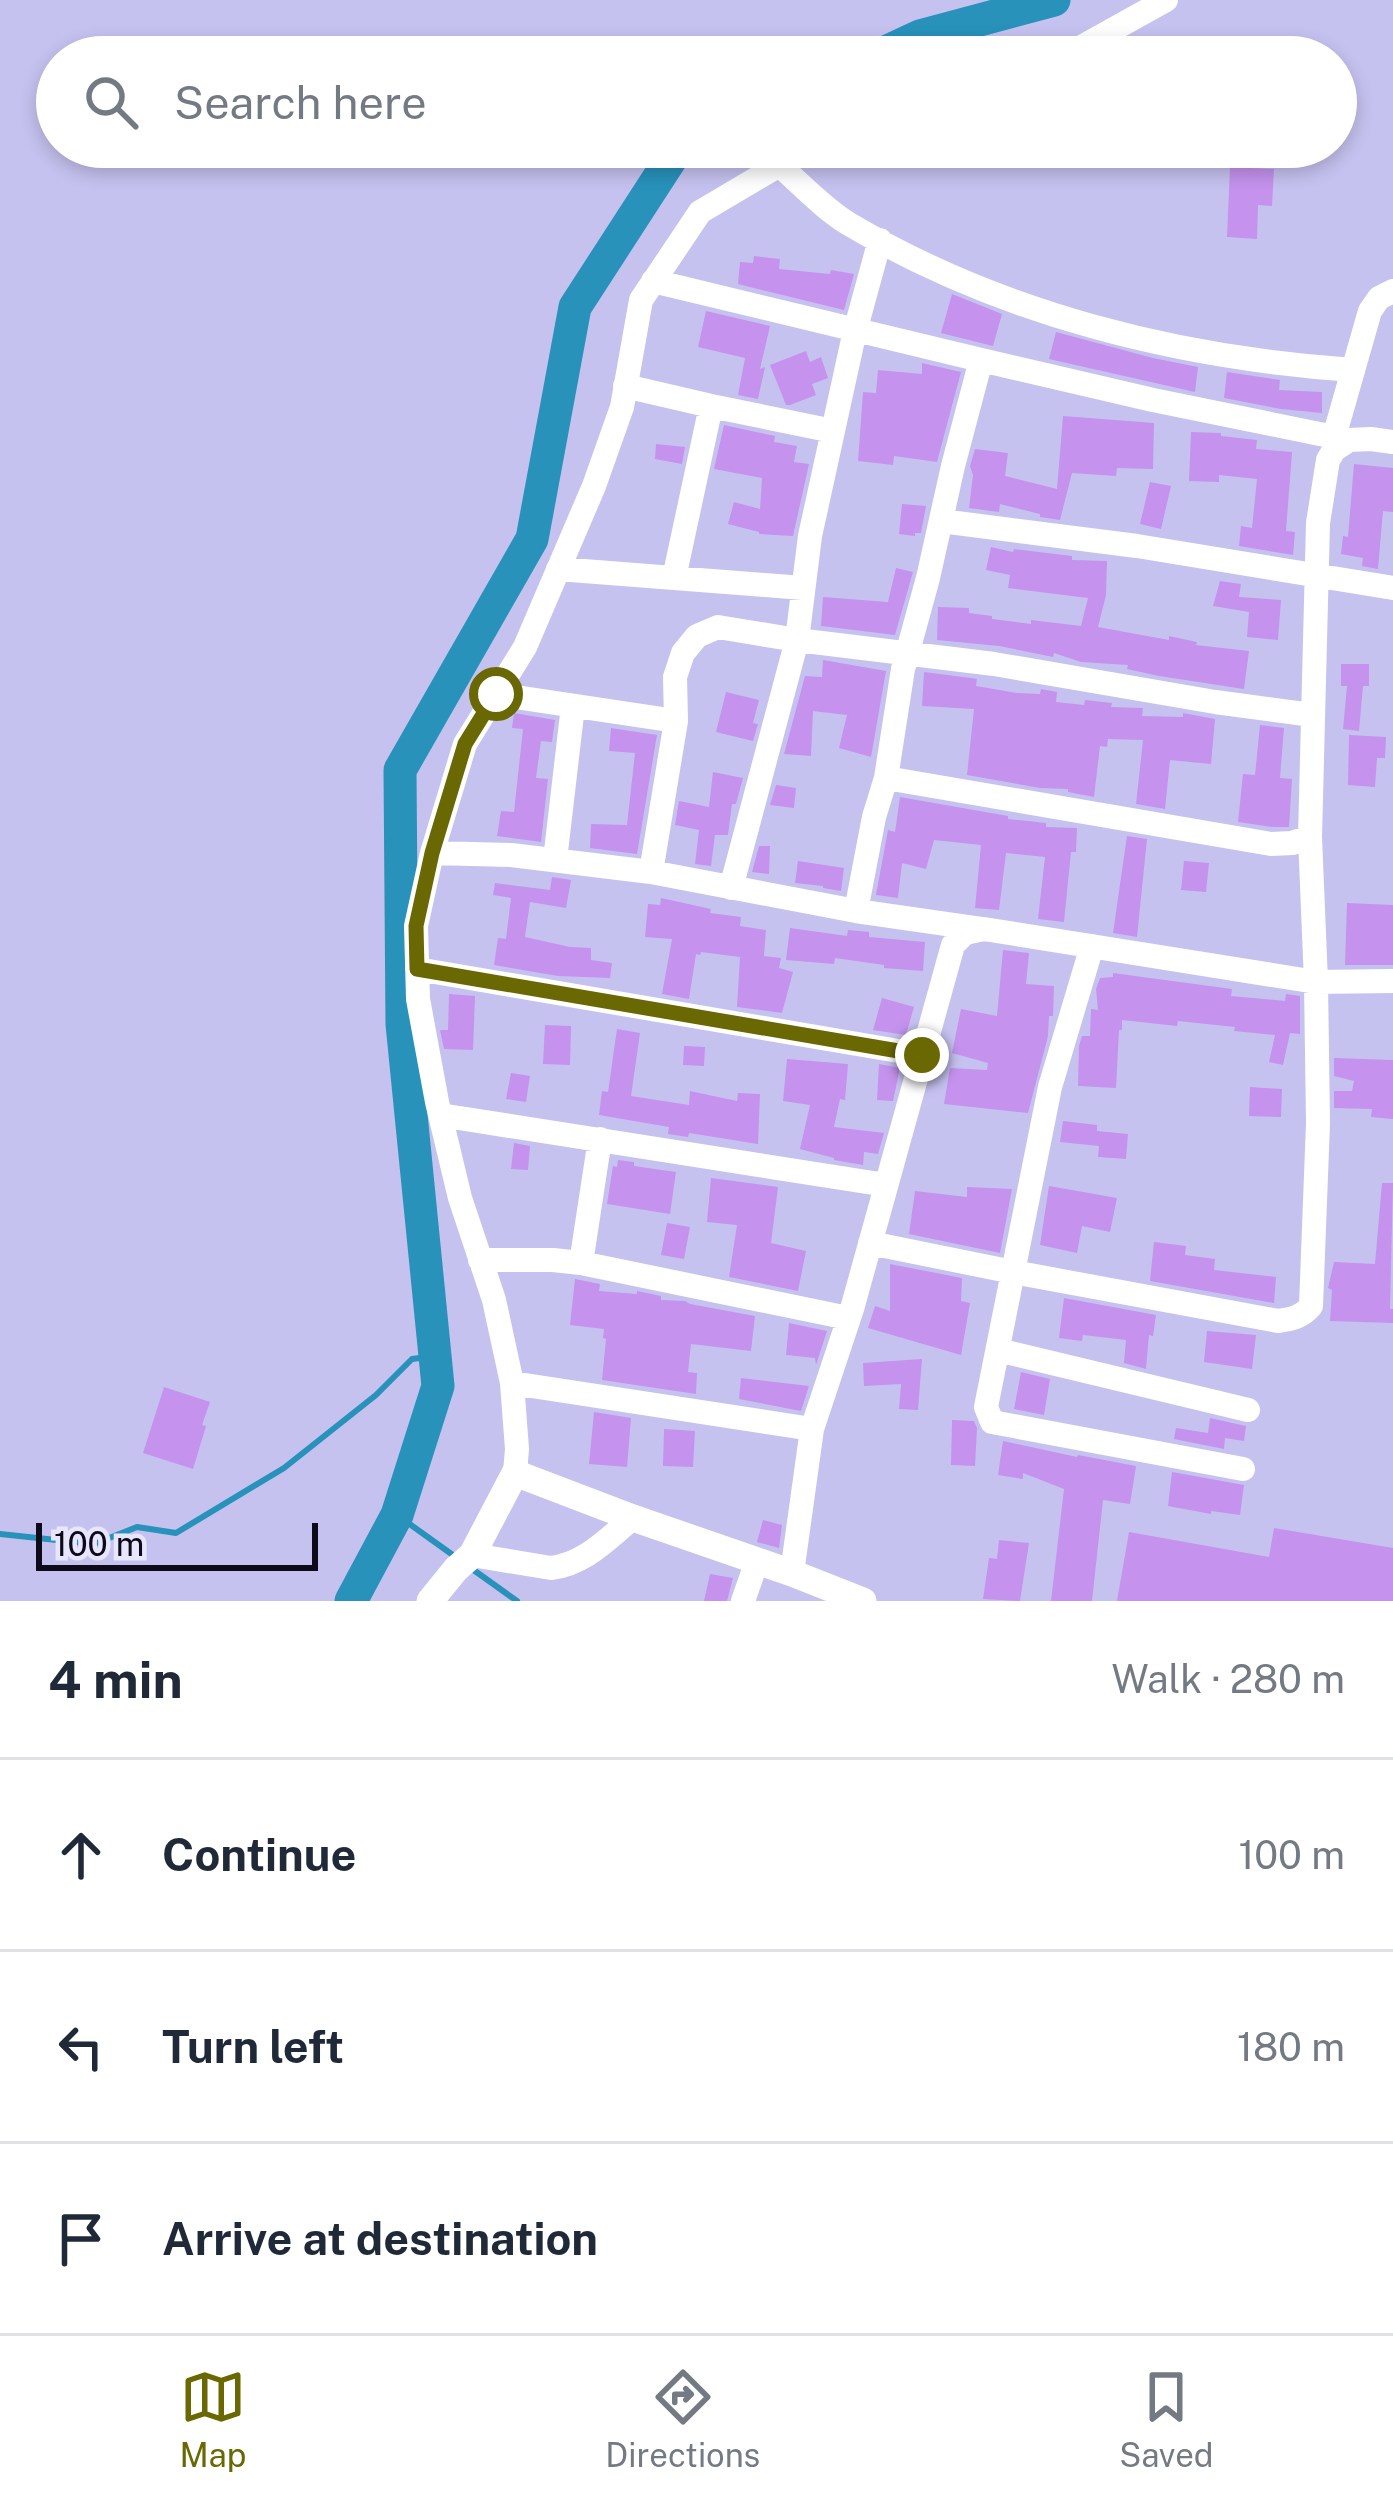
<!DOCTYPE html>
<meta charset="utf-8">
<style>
:root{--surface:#fff;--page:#f6f6f7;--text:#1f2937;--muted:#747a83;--line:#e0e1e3;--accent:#6a6803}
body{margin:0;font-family:"Public Sans",sans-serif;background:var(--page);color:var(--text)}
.scale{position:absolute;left:36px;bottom:30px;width:282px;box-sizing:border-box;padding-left:12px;border:6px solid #0d0b1a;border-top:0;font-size:33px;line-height:42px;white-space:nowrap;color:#0d0b1a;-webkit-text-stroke:9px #e7e6fd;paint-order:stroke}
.stop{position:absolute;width:36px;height:36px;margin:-27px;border:9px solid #6a6803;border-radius:50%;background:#fff}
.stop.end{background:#6a6803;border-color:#fff;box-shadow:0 3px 12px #0008}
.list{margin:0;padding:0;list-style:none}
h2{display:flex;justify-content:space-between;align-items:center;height:156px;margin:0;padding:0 48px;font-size:51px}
h2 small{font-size:39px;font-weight:400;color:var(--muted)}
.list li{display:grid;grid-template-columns:78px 1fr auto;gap:36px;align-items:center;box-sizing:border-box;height:192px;padding:0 48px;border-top:3px solid var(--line)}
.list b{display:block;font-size:45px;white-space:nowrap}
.list em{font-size:39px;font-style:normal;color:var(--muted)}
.icon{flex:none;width:66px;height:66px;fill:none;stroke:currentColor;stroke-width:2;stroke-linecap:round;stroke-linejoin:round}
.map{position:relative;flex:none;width:1393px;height:1601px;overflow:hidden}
.search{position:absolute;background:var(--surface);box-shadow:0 6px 18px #0003;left:36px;right:36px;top:36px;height:132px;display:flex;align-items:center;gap:30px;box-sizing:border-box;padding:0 42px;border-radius:66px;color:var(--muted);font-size:45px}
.sheet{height:732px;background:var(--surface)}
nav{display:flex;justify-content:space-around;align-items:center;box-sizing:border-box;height:168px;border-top:3px solid var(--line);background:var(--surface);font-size:33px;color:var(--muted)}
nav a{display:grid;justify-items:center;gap:6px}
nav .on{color:var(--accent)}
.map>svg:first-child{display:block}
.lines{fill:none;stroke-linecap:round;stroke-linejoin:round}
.stream{stroke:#2892bb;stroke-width:6}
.river{stroke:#2892bb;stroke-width:33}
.building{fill:#c592ed}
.minor{stroke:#fff;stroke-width:24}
.tertiary{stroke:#fff;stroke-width:27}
.route{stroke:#6a6803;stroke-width:15}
</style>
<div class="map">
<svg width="1393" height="1601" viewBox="0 0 1393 1601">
<rect width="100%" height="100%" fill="#c6c2f0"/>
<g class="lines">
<!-- stream -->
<path class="stream" d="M397,1515L457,1558
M0,1534L94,1544L137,1527L176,1533L284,1468L376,1395L412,1359L435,1356
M468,1566L517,1601"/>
<!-- river -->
<path class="river" d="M875,57L920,36L1054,0
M351,1601L397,1515L438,1386L402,1024L400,770L532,539L575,307L676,151L684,147"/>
</g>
<!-- building -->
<path class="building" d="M1230,167L1274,169L1272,206L1258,205L1257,239L1227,237Z
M754,256L780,259L779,269L830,274L831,270L854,274L844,310L738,284L740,262L753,263Z
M952,294L1002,314L993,346L941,333Z
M706,311L770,326L760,369L765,367L758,399L738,395L745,358L698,347Z
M1056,332L1153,358L1198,367L1195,392L1049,359Z
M806,351L810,362L821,357L828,378L812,384L816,395L790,405H786L770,365Z
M922,363L961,372L937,462L894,456L893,465L858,461L863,392L876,393L878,370L922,374Z
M1227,372L1280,380L1279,390L1322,392V413L1281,409L1224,398Z
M1063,416L1154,423L1153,469L1117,468L1116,476L1072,473L1060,520L1040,517V514L1000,504L999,512L969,508L973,475L970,466L975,449L1008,453L1005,476L1057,489Z
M724,425L775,436L774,442L797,446L794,462L809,464L793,536L759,534V532L728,524L734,502L760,509L762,478L714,469Z
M1191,432L1221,433V436L1257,440L1256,449L1292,452L1286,531L1295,532L1293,555L1239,546L1241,526L1252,528L1257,479L1219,475V482L1189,481Z
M656,444L685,447L682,464L655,459Z
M1354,464L1393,468V512L1383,511L1378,569L1362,566L1363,558L1341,554L1343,536L1348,537Z
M1150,482L1171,486L1161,529L1140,524Z
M902,504L926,506L921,533H915V536L899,534Z
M991,547L1013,552L1014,549L1072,556V560L1107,561L1106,595L1098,627L1169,640V636L1197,642L1196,645L1249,651L1244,689L1159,676L1127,669L1128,665L1081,662L1054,653L1053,657L999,646L937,640L938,607L969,608V613L992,616V619L1031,624V620L1081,626L1088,598L1008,588L1010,575L986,570Z
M896,568L913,572L895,635L821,626L823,597L888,602Z
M1220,581L1241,584L1239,597L1281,600L1278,640L1247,637L1249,612L1213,606Z
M823,660L886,671L871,757L839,748L847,715L813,711L811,756L784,754L805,676L822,677Z
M1341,664H1369V686H1363L1359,731L1343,729L1347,686H1341Z
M924,672L971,678L977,679L976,686L1017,693L1040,694L1041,689L1057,692L1056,702L1084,705L1085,700L1112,703L1111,707L1143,708L1142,716L1183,717V713L1215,719L1211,764L1170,760L1165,809L1136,804L1143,740L1108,739L1107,747L1100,746L1094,797L1068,792V789L1040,788L967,775L974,709L922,706Z
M726,692L759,700L753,723L758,724L753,741L716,732Z
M514,713L555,720L552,742L541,741L536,778L548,779L541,842L497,836L501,811L514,812L523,729L512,728Z
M1260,725L1284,728L1280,778L1292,779L1289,827H1272L1238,822L1243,774L1255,775Z
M611,728L657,735L637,854L590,848L591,824L627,825L635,753L609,751Z
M1349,735L1386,737L1385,758H1377L1375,787L1348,785Z
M713,772L743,778L736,804H732L728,835H715L711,866L695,864L699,830L675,825L679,801L709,807Z
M776,785L796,788L794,808L770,805Z
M900,797L1008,816V819L1046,823V827L1077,828L1076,852H1071L1064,922L1038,919L1045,857L1006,853L999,910L975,908L981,845L934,840L926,869L902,863L898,898L876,895L888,830L895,832Z
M1127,836L1147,839L1137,937L1113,933Z
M759,846H770L769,874L752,872Z
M798,861L844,868L841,891L823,888V886L795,883Z
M1184,861L1209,863L1206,892L1181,890Z
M552,877L571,880L566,908L530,902L525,937L570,947L591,948V960L612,963L610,978L558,976L494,965L498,938L506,939L511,898L493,895L495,883L550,890Z
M661,898L711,909L710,913L741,917L740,926L766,930L764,956L781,958L779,968L793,972L782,1013L737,1007L740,957L701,952L700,955L696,954L689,999L662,994L672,939L645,937L648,904L660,905Z
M1347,903L1393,905V965H1345Z
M790,928L847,936L848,930L869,932V937L925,942L923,971L884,968V965L835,958L834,964L786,960Z
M1003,950L1029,953L1026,984L1054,986L1053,1016H1049L1048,1036L1028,1113L944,1104L950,1068L987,1070L988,1063L952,1053L961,1009L997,1016Z
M1113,973L1232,989L1231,996L1285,1001L1286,994L1300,996V1034L1290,1033L1283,1065L1269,1062L1275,1035L1234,1031L1235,1027L1178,1021L1177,1026L1122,1020V1030H1119L1116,1088L1078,1086L1079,1046L1082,1036H1090L1091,1009L1098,1010L1096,989L1100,978L1113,977Z
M449,994L475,996L473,1050L444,1049L440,1030H448Z
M882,998L914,1007L906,1035L873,1030Z
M545,1025L571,1026L570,1065L543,1064Z
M617,1029L640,1033L631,1096L689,1105L690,1091L737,1101L738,1093L760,1094L758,1144L689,1133L688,1137L668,1134L669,1127L599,1115L602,1091L608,1092Z
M684,1046L705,1047L704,1066L683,1065Z
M1334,1058L1393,1060V1119L1371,1117L1372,1109L1334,1108V1091H1352L1354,1081L1334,1076Z
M787,1059L848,1064L845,1100L840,1099L834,1127L884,1133L878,1154L864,1152L863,1165L834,1160V1158L800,1149L810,1105L783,1101Z
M879,1064L900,1068L893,1101L877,1100Z
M511,1073L530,1076L526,1102L506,1099Z
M1250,1087L1282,1089L1281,1117L1249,1116Z
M1063,1121L1097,1125V1131L1128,1134L1126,1159L1098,1157L1099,1146L1060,1142Z
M514,1143L530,1146L528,1170L511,1169Z
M618,1160L634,1162V1166L676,1172L670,1214L607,1204L613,1166L617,1167Z
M711,1178L778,1187L771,1243L806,1251L798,1291L729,1277L737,1225L707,1222Z
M1382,1183H1393L1390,1309H1393V1323L1330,1321L1332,1290L1328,1288L1334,1262L1375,1264Z
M1049,1186L1117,1198L1110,1232L1082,1226L1077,1253L1040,1245Z
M967,1187L1012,1189L1000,1253L909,1234L915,1191L967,1197Z
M667,1223L690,1227L684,1259L661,1255Z
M1154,1242L1186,1246L1185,1255L1215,1259L1214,1270L1276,1277L1274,1303L1150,1281Z
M890,1264L962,1278L961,1301L970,1303L961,1355L868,1328L875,1306L890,1311Z
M575,1279L600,1284L599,1291L637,1294V1291L661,1296V1300L685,1301L690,1304L755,1316L751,1351L691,1344L688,1372L697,1373L696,1394L602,1380L606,1339L603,1338L604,1329L570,1325Z
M1064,1298L1156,1315L1153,1336L1149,1335L1146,1369L1124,1363L1126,1340L1083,1335L1082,1341L1059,1338Z
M789,1323L827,1331L816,1365L815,1358L786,1355Z
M1207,1331L1256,1335L1252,1369L1204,1362Z
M922,1359L918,1410L899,1409L901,1384L864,1386L863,1363Z
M1021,1372L1050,1379L1044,1415L1014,1409Z
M741,1378L809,1386L801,1411L739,1399Z
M164,1387L210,1402L202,1425L206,1426L193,1469L143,1453Z
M594,1412L631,1418L627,1467L589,1464Z
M1210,1418L1246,1426L1244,1441L1225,1438L1224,1449L1174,1439L1176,1428L1208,1433Z
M952,1420L974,1421L977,1428L975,1466L951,1465Z
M664,1429L695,1431L693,1467L663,1466Z
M1003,1441L1077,1457L1078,1455L1136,1466L1130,1504L1103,1500L1092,1601H1051L1064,1489L1023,1473V1479L998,1475Z
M1172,1472L1244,1485L1240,1515L1211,1511V1514L1168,1506Z
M763,1520L782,1525L779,1548L757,1542Z
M1274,1528L1393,1548V1601H1117L1129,1532L1269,1557Z
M999,1540L1029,1543L1020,1601L983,1599L989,1558L997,1559Z
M710,1574L733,1578L727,1601H704Z"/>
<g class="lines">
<!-- minor -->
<path class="minor" d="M1059,57L1069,54L1166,0
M779,165C801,184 824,209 849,224C1001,314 1178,358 1353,370
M880,240L854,335L810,536L797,640L994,664L1215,702L1312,715
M653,281L981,360
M625,386L711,406
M1334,437L1370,311L1379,298L1393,291
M941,521L1137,546L1393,588
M558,569L803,588
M674,578L711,406L833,431
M496,694L676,721
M886,778L1271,844L1292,843L1310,837
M432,853L511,855L651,872L856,911L981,929
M555,860L573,706
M651,872L676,721L675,677L683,653L697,636L718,627L797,640L731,888
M856,911L874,817L886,778L903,669L928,578L953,466L981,360L1153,400L1349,440
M1092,946L1050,1087L1013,1272L1278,1321C1292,1319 1302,1317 1311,1306L1318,1123L1316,982L1393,981
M417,969L922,1055
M440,1115L886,1185
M870,1243L1013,1272L986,1407L992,1422L1243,1469
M480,1260H553L581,1263L848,1318
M581,1263L600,1139
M998,1350L1248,1410
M512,1383L812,1429
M515,1473L517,1449L512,1383L494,1300L460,1198L437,1102L418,999L416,926L432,853L465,744L525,647L594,486L622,407L641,300L700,212L810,147
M472,1555L551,1568C585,1564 607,1539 633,1518
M792,1573L812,1429L852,1309L953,945L965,933L984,929L1316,982L1310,837L1318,523L1328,460L1334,450L1349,440L1371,439L1393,442
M743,1601L757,1561"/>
<!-- tertiary -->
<path class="tertiary" d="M430,1601L456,1569L472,1555L515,1473L633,1518L792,1573L863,1601"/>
</g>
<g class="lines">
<!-- route -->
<path class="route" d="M496,694L465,744L432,853L416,926L417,969L922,1055"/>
</g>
</svg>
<div class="scale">100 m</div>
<div class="stop" style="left:496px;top:694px"></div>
<div class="stop end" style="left:922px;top:1055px"></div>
<div class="search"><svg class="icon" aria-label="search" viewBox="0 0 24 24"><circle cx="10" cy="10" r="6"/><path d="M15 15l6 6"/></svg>Search here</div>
</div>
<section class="sheet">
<h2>4 min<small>Walk · 280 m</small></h2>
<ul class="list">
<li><svg class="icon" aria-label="ahead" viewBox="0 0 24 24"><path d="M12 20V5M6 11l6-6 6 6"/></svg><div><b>Continue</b></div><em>100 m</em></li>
<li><svg class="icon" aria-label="left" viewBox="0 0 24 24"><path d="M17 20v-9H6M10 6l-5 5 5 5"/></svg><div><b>Turn left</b></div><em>180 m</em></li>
<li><svg class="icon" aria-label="arrive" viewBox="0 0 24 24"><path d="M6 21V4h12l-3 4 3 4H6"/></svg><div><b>Arrive at destination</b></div></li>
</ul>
</section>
<nav>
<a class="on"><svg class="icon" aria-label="map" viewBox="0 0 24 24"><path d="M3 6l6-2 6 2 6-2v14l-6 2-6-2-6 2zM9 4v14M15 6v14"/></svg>Map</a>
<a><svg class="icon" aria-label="directions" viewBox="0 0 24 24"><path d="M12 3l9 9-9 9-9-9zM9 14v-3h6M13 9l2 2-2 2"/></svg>Directions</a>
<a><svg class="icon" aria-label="saved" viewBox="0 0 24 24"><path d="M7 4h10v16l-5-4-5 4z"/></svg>Saved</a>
</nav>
